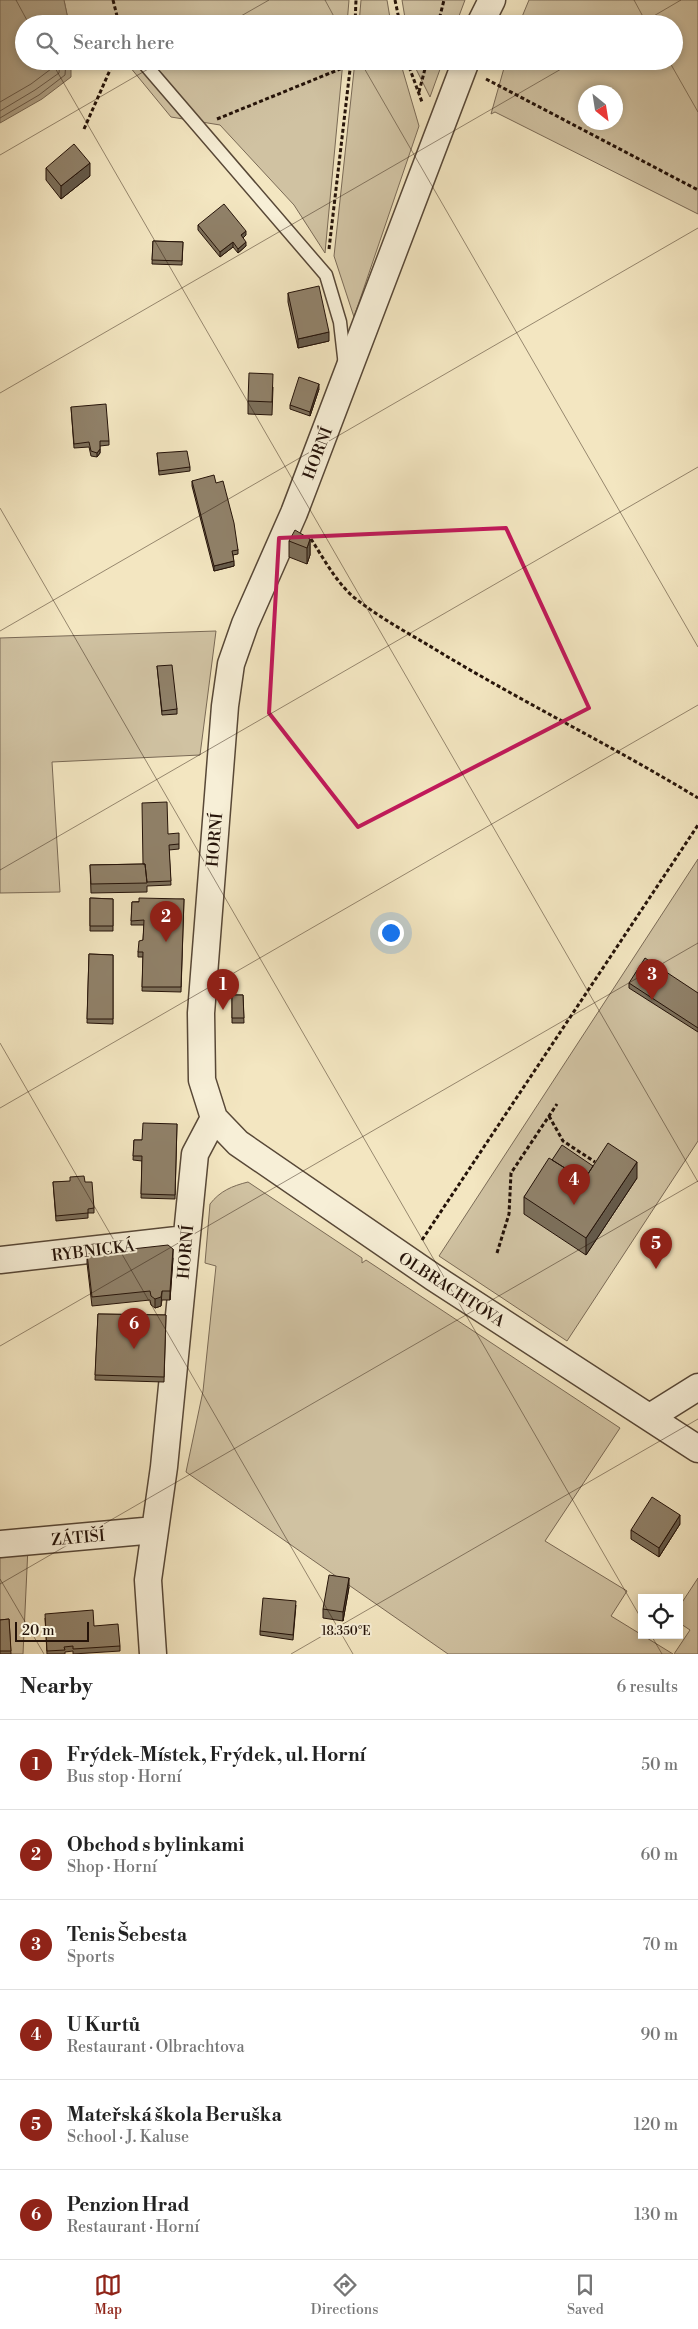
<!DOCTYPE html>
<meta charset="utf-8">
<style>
:root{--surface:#fff;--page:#f2f2f2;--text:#222;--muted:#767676;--line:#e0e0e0;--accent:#8f2418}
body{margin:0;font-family:"Libre Bodoni",serif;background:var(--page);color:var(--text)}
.controls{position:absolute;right:15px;bottom:15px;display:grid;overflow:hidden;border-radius:0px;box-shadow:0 2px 8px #0003}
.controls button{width:45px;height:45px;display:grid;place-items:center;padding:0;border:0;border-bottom:1px solid var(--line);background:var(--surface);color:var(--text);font:25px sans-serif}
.compass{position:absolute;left:578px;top:85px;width:45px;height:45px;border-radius:50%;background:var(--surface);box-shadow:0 2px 8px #0003;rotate:150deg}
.scale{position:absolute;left:15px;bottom:12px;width:74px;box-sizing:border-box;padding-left:5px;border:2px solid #251309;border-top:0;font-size:14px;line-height:18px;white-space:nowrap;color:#251309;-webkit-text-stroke:4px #f7efd7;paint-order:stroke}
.you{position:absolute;left:390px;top:932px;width:18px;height:18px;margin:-12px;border:4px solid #fff;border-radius:50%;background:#1a73e8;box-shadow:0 0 0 8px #1a73e833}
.badge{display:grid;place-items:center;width:32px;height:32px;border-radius:50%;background:var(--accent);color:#fff;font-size:16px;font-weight:700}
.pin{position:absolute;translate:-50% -41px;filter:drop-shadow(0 1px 2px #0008)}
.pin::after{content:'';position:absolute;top:26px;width:18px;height:15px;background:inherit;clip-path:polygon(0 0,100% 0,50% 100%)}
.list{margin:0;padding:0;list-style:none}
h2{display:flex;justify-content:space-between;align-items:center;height:65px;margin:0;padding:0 20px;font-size:21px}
h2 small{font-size:16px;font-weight:400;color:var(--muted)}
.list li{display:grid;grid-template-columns:32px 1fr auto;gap:15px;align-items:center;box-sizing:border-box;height:90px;padding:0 20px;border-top:1px solid var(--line)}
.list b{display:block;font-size:19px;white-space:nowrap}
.list p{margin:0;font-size:16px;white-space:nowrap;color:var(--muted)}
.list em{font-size:16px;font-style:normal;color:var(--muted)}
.icon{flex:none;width:28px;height:28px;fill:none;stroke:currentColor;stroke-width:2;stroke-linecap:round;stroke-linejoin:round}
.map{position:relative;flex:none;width:698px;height:1654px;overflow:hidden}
.search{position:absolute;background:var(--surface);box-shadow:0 2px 8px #0003;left:15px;right:15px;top:15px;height:55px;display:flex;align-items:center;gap:12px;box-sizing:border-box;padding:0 18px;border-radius:28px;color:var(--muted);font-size:19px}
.sheet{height:605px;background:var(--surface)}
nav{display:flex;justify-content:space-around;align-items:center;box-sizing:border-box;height:70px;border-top:1px solid var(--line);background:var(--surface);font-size:14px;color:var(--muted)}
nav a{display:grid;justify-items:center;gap:2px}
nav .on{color:var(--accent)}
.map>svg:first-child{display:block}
.green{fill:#d0c2a2;stroke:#7a6a56;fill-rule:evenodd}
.water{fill:#ad9e82;stroke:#776652}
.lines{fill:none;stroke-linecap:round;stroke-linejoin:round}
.shore{stroke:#695846;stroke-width:1}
.service-casing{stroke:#584837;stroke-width:15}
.minor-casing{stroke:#584837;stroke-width:29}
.path{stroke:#251309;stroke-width:3;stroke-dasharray:4 2.5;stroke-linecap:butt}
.service{stroke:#f7efd7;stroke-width:12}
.minor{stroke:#f7efd7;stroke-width:26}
.wall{fill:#7c6f5a;stroke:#251309}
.shaded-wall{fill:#655a4a;stroke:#251309}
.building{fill:#908169;stroke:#251309}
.marked{fill:none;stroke:#c2185b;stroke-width:4;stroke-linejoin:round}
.ticks{fill:none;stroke:#251309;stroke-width:1;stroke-opacity:0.45}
.labels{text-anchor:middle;stroke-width:4;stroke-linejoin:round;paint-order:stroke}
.street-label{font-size:16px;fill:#251309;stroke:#f7efd7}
.ticks-label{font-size:12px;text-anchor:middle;fill:#251309;stroke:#f7efd7;stroke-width:4;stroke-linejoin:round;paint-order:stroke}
</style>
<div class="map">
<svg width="698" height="1654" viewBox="0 0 698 1654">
<rect width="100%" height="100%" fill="#f3e6c1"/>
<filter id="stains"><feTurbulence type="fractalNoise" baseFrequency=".004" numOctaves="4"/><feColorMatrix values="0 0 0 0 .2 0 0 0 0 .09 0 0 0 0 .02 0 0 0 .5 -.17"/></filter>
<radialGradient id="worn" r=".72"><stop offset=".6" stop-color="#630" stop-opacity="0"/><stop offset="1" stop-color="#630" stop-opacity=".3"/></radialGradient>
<!-- green -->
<path class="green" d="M64,0H349L347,24H69Z
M361,0H387L391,24H359Z
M402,0H465L456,24H406Z
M529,0H698V214L495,112L491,114L506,61H674V24H519ZM586,92H616V122H586Z
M125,61H343L325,253L294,205L220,125L171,117Z
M355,61H400L419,126L354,317L334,256Z
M412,61H443L430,97Z
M216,631L200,755L52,762L60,892L0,893V638Z
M698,859V1141L567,1341L439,1256Z
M248,1182L362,1258V1263L366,1260L620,1428L545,1541L627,1591L611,1616L673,1654H448L186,1472L203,1391L216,1266L205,1263L210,1204C220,1191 232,1186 248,1182Z
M28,1547L23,1654H0V1549Z
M698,1578V1654H674L690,1630L681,1624L679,1607Z"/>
<!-- water -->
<path class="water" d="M0,0H64L69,24H24V61H71V77L42,99L0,123Z"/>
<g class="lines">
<!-- shore -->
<path class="shore" d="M0,102L31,84L51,69L52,61
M0,111L35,90L59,73L60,61
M0,118L39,95L65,75L66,61"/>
<defs>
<path id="service" d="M142,61L326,275L340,322L345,366"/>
<path id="minor" d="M480,24L492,0
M466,61L294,513L245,624L231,664L225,706L201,1013L202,1080L214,1118L238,1143L433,1277L698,1449
M0,1260L186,1239
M650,1417L698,1387
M0,1544L155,1530
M153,1654L148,1580L164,1467L195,1154L214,1118"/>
</defs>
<!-- service casing -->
<use href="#service" class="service-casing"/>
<!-- minor casing -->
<use href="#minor" class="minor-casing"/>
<!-- path -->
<path class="path" d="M113,0L119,24
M395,0L400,24
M355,24L356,0
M438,24L444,0
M407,61L422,102
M486,79L698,190
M419,92L427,61
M217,119L350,65
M84,129L114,61
M329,249L351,61
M311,539C324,559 337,584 356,599C380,618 408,633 433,648C520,701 611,745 698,798
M549,1116L563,1141L595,1162
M422,1240L698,825
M497,1253L509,1214L511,1173L557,1104"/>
<!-- service -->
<use href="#service" class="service"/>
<!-- minor -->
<use href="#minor" class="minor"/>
</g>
<!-- wall -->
<path class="wall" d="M46,168L90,176L61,199L46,180Z
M198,225L246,235L243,238L246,246L238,253L233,247L220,257L198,230Z
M153,241L183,242L182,265L152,264Z
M288,293L329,341L298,348L288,302Z
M273,387L272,415L248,414V401Z
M319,389L310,416L290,409V405Z
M71,407L109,441V445L100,446V453L97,457L91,456L89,447L74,448Z
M157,453L190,467V471L159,475Z
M192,481L216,483L238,550V554L233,555L234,566L214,571L192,486Z
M310,539V555L307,564L289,557V541Z
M157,666L177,709V714L162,715Z
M168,834L179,844V849L169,850L171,885L147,886V892L91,893L90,865L143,864Z
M90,898L113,899V931H90Z
M184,899L181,992L142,991L143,957H138V952L143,940L144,925H131L132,902Z
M89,954L113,955V1024L87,1023Z
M629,983L698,993V1032L629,988Z
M232,995H243L244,1023H232Z
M177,1124L175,1199L141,1198L142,1161L133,1160L134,1140H142Z
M552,1160L593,1166L637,1178L586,1255L524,1214V1197Z
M53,1182H85L94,1208V1213H88V1218L56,1221Z
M87,1254L173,1258L170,1300H162L161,1306L155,1308L151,1305L150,1300L92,1306L87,1263Z
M98,1314L166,1315L164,1382L95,1380Z
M680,1524L659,1557L631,1539V1530Z
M349,1587L343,1621L323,1618V1609Z
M296,1605L293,1640L260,1635V1631Z
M45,1618L94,1626L120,1646V1651L73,1654V1651L65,1652V1654H47Z
M9,1619L11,1654H0V1620Z"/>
<!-- shaded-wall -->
<path class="shaded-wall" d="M90,163V176L61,199V186Z
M246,231V235L241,240V235Z
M233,242V247L220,257V252Z
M246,242V246L238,253V249Z
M329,332V341L298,348V339Z
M319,384V389L310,416V412Z
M100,449V453L97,457V453Z
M310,539V555L307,564V548Z
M234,561V566L214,571V566Z
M637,1162V1178L586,1255V1238Z
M173,1249V1258L170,1300V1291Z
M162,1291L161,1306L155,1308V1299Z
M680,1515V1524L659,1557V1548Z
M349,1578V1587L343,1621V1612Z"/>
<!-- building -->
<path class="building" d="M74,144L90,163L61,186L46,168Z
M224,204L246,231L241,235L246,242L238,249L233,242L220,252L198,225Z
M153,241L183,242L182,261L152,260Z
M319,286L329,332L298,339L288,293Z
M249,373L273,374L272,402L248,401Z
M299,377L319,384L310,412L290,405Z
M106,404L109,441H100V449L97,453L91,451L89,442L74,444L71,407Z
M187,451L190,467L159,471L157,453Z
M214,475L216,483L223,481L234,523L238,550L232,551L234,561L214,566L192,481Z
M295,530L310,539L307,548L289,541Z
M172,665L177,709L162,711L157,666Z
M167,802L168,834L179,833V844L169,845L171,881L147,882L145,864H143L142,803Z
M145,864L147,883L91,884L90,865Z
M90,898L113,899V926H90Z
M139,898L184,899L181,987H142L143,952H138L139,941L143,940L144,920L131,921L132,902H139Z
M89,954L113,955V1019H87Z
M645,958L698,993V1028L629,983Z
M232,995H243L244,1018H232Z
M143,1123L177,1124L175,1195L141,1194L142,1156H133L134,1140H142Z
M608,1143L637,1162L586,1238L524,1197L549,1158L584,1180Z
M562,1145L593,1166L584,1180L552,1160Z
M84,1176L85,1182H92L94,1208L88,1209V1213L56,1216L53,1182L70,1181V1177Z
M168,1245L173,1249L170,1291H162L161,1297L155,1299L151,1296L150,1291L92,1297L87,1254Z
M98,1314L166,1315L164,1377L95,1375Z
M652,1497L680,1515L659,1548L631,1530Z
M329,1575L349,1578L343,1612L323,1609Z
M263,1598L296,1601L293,1635L260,1631Z
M93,1610L94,1626L118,1624L120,1646L73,1649V1646L64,1647L65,1650L47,1651L45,1614Z
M9,1619L11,1651H0V1620Z"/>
<!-- marked area -->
<path class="marked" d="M506,528L589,708L358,827L269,713L279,538Z"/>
<!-- ticks -->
<path class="ticks" d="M16,0L29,24M325,0L338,24M634,0L647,24M227,24L269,0M640,24L681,0M51,61L698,1182M360,61L698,647M669,61L698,112M0,155L162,61M0,393L575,61M0,508L642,1620M0,631L698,228M0,870L698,467M0,1043L353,1654M0,1108L698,705M0,1346L698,943M0,1579L44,1654M0,1584L698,1181M651,1635L662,1654M291,1654L698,1419"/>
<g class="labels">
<!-- street labels -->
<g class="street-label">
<text transform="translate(317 453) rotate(-69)" y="6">HORNÍ</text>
<text transform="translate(214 840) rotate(-85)" y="6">HORNÍ</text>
<text transform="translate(93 1250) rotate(-7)" y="6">RYBNICKÁ</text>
<text transform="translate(185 1252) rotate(-85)" y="6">HORNÍ</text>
<text transform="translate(452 1289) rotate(33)" y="6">OLBRACHTOVA</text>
<text transform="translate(78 1537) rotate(-5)" y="6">ZÁTIŠÍ</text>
</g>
</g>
<g class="ticks-label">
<text x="346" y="1635">18.350°E</text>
</g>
<rect width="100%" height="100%" filter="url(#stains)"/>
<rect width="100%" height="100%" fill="url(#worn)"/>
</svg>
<div class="controls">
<button><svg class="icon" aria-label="locate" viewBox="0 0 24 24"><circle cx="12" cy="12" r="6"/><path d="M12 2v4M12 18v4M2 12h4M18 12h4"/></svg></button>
</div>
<svg class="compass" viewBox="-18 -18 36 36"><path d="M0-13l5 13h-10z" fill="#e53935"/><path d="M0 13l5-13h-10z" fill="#767676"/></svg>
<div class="scale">20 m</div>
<div class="you"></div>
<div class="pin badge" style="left:223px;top:1010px">1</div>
<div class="pin badge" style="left:166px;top:942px">2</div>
<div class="pin badge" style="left:652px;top:1000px">3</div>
<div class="pin badge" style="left:574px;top:1205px">4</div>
<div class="pin badge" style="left:656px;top:1269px">5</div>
<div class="pin badge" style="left:134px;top:1349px">6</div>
<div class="search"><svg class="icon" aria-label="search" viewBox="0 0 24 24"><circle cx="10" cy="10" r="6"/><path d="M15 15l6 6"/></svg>Search here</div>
</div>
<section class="sheet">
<h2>Nearby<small>6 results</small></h2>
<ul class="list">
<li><span class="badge">1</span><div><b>Frýdek-Místek, Frýdek, ul. Horní</b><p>Bus stop · Horní</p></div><em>50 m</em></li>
<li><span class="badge">2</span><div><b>Obchod s bylinkami</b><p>Shop · Horní</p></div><em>60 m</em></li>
<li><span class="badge">3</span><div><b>Tenis Šebesta</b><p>Sports</p></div><em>70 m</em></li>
<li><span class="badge">4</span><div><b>U Kurtů</b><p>Restaurant · Olbrachtova</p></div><em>90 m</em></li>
<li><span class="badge">5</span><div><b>Mateřská škola Beruška</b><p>School · J. Kaluse</p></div><em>120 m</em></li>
<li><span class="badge">6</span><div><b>Penzion Hrad</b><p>Restaurant · Horní</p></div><em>130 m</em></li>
</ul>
</section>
<nav>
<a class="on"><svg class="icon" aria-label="map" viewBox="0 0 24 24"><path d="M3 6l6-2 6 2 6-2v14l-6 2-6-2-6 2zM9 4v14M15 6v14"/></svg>Map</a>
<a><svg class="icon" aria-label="directions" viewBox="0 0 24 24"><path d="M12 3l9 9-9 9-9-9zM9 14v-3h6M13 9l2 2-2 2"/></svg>Directions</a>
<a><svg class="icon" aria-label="saved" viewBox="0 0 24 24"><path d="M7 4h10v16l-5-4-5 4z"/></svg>Saved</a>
</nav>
